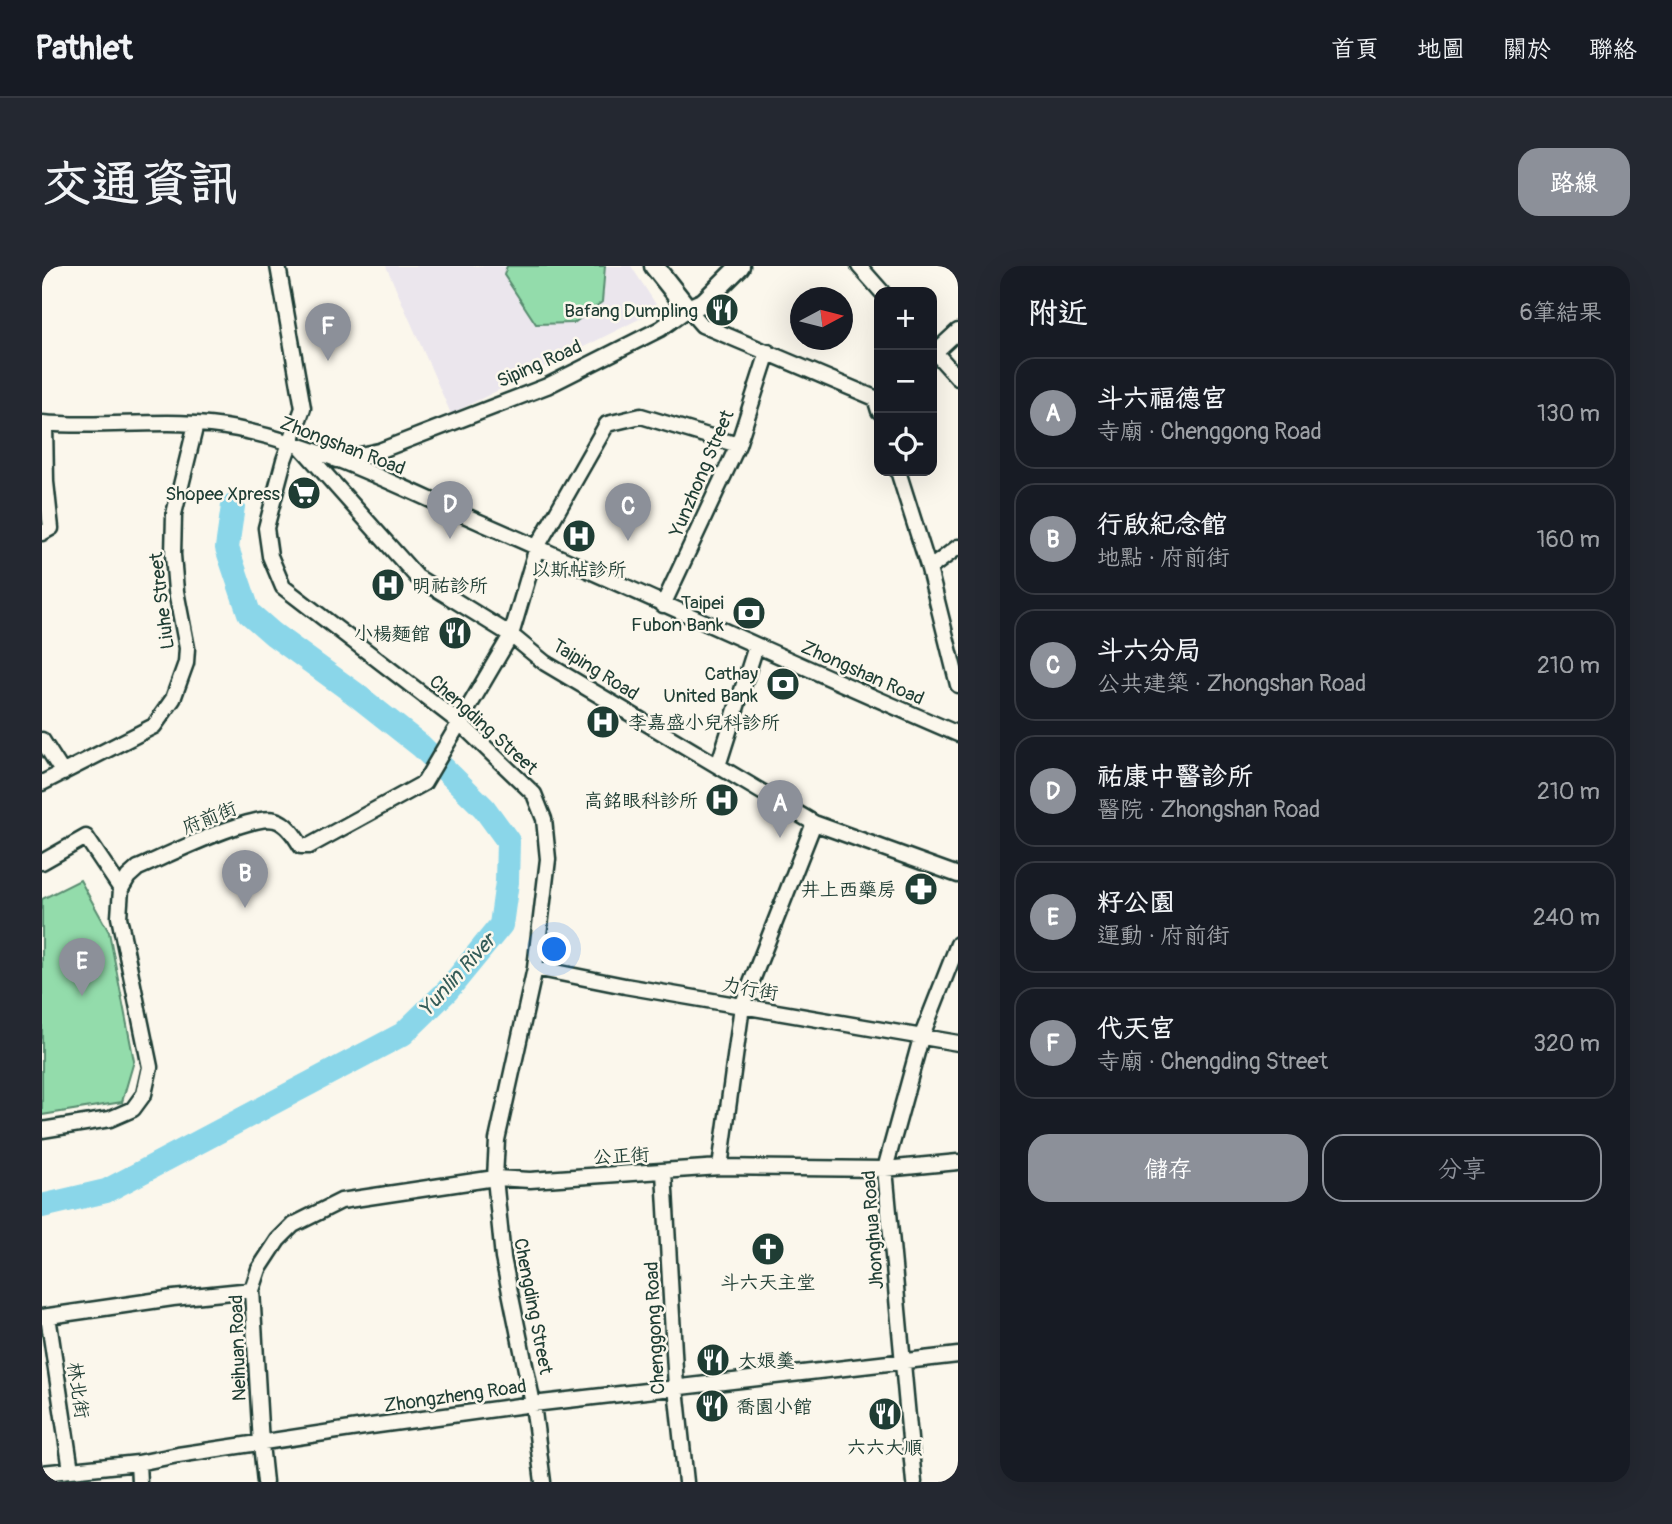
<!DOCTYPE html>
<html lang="zh-TW">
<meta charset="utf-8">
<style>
:root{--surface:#171b24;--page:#242831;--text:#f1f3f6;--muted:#9ea1a6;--line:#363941;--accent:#8c9099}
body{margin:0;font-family:Pangolin,"LXGW WenKai TC",sans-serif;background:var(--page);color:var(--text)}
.controls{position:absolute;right:21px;top:21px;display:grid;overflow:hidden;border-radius:14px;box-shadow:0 7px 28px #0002}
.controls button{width:63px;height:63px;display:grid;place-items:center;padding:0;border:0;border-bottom:2px solid var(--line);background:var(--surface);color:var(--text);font:35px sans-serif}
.compass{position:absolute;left:748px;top:21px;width:63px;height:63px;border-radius:50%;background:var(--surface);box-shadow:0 7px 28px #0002;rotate:83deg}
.you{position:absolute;left:513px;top:684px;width:24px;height:24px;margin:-18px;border:5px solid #fff;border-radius:50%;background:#1a73e8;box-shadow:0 0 0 10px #1a73e833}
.badge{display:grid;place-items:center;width:46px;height:46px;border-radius:50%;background:var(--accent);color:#fff;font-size:23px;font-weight:700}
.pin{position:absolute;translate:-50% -58px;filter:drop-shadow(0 2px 4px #0008)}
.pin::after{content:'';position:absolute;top:37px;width:24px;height:21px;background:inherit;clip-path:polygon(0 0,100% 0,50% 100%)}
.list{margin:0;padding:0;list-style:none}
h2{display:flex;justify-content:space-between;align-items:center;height:91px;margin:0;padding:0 28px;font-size:30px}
h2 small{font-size:23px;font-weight:400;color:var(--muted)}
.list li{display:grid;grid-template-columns:46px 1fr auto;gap:21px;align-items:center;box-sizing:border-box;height:112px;margin:0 14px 14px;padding:0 14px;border:2px solid var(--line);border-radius:21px}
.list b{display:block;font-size:26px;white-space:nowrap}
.list p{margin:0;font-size:23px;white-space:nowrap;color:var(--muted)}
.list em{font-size:23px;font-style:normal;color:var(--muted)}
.actions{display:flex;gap:14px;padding:21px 28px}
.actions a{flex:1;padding:16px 0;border:2px solid var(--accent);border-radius:21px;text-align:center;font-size:24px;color:var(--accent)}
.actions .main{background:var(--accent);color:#fff}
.icon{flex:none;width:38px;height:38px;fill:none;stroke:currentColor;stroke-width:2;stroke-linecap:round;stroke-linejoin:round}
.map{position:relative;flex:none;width:916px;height:1216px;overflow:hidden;border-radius:21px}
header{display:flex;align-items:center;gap:42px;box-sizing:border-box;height:98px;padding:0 35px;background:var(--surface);border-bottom:2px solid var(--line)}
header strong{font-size:33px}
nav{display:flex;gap:38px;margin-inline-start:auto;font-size:24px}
.intro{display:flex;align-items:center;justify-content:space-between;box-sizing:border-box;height:168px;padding:0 42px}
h1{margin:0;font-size:49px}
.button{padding:18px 32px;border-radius:21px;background:var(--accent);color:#fff;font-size:24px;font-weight:700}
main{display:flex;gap:42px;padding:0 42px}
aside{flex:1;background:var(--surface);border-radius:21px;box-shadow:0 7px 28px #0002}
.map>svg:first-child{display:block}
.built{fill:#ebe6ed}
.green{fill:#93dcab;stroke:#598c70;stroke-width:2}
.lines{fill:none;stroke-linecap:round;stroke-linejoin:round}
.river{stroke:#8ad6e9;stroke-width:24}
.minor-casing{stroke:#1f3d34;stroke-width:19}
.major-casing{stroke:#1f3d34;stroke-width:23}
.minor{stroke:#fbf7ec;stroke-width:14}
.major{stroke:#fbf7ec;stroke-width:18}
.labels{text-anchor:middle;stroke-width:5;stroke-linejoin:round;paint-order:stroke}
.poi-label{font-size:19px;fill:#1f3d34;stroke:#fbf7ec;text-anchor:end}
.street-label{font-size:19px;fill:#1f3d34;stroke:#fbf7ec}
.water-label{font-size:21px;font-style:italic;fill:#345c58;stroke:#fbf7ec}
</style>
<header>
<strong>Pathlet</strong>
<nav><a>首頁</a><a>地圖</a><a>關於</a><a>聯絡</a></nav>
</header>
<div class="intro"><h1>交通資訊</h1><a class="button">路線</a></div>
<main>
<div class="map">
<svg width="916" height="1216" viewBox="0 0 916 1216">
<rect width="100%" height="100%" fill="#fbf7ec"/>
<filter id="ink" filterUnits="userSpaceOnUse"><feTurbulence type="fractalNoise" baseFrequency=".0143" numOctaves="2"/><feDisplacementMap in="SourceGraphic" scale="14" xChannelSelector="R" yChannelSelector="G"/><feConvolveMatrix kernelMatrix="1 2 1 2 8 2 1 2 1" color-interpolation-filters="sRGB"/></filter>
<g filter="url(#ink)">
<!-- built -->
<path class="built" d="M344,0H589L617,43L409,148Z"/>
<!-- green -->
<path class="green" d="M465,0H563L560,36L532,57L494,58L462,9Z
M38,614L67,666L92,795L80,836L0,849V633Z"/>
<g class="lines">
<!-- river -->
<path class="river" d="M0,940L64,925L361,768L405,725L459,659L465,616L466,575L442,542L379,480L312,427L231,368L207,347L185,282L191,240"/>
<defs>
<path id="minor" d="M236,0L261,142L242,194L224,262L228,290L241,321L418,457L492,528L502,553L506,593L493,702L455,874L453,912L461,992L491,1138L501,1216
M817,0L840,26
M890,83L916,112
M890,89L916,65
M0,157C65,163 131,150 195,163C281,180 362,223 442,258C600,327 757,400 916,468
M260,182L375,311L469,369L503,397L772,557L916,609
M294,194L337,185L505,120L618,63L646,43L660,59L833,132L837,145
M856,205L887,303L916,419
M0,267L9,262L4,216L3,158
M887,303L916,281
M621,339L696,179L726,86
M0,474L21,507
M676,500L714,380
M0,517L112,460L131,433L144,397L145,382L134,325L131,289L132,248L154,158
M0,596L44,571L79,623
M493,702L583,720L916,777
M0,864L68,853L91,843L102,828L108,801L77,651L79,623L86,611L96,602C122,591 210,547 233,554C245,557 253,570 259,580H267L382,517L469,369L495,281L565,158L599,150L696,179
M678,901L700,740L772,557
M622,906L634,1122L644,1216
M6,1050L29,1204
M0,1051L131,1032L210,1024
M96,1197L97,1216
M0,1207L96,1197L136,1189L329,1160L491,1138L916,1089
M223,1216L219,1178L210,1024L217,1003L236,974L251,959L299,935L453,912L488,914L678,901L843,903L916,896
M872,1216L843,903L879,772L916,678"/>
<path id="major" d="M612,0L646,43L662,36L698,0"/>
</defs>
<!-- minor casing -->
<use href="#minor" class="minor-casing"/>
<!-- major casing -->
<use href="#major" class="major-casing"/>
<!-- minor -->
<use href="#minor" class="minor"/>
<!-- major -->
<use href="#major" class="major"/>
</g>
</g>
<!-- icons -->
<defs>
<symbol id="restaurant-disc" viewBox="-11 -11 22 22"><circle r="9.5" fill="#1f3d34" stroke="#fbf7ec"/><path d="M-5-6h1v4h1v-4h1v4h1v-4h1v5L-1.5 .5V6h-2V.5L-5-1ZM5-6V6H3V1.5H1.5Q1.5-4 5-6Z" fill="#fff"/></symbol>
<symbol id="supermarket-disc" viewBox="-11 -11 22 22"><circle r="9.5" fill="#1f3d34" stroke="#fbf7ec"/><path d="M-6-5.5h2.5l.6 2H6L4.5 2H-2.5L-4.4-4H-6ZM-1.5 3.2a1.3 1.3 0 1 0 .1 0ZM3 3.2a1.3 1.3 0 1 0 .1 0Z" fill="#fff"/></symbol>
<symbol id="hospital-disc" viewBox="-11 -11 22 22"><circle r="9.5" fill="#1f3d34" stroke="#fbf7ec"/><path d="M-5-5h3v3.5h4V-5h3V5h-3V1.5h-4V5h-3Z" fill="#fff"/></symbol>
<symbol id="bank-disc" viewBox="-11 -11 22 22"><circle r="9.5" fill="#1f3d34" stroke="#fbf7ec"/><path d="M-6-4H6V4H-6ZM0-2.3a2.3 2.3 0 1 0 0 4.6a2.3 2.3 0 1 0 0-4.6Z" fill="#fff"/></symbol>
<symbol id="pharmacy-disc" viewBox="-11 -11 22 22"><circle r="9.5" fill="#1f3d34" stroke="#fbf7ec"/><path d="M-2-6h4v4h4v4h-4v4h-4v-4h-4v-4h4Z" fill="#fff"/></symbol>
<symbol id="church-disc" viewBox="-11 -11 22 22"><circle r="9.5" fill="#1f3d34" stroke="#fbf7ec"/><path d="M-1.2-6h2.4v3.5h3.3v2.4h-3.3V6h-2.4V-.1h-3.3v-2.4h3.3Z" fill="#fff"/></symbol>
</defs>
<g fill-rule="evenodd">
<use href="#restaurant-disc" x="661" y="25" width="38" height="38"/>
<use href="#supermarket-disc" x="243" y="208" width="38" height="38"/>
<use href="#hospital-disc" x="518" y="251" width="38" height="38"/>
<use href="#hospital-disc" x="327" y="300" width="38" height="38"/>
<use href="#bank-disc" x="688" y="328" width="38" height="38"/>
<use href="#restaurant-disc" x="394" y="348" width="38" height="38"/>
<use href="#bank-disc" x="722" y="399" width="38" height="38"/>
<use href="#hospital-disc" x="542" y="437" width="38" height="38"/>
<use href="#hospital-disc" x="661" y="515" width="38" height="38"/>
<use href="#pharmacy-disc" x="860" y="604" width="38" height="38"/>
<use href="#church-disc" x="707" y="964" width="38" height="38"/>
<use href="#restaurant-disc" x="652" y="1075" width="38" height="38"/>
<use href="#restaurant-disc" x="651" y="1121" width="38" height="38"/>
<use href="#restaurant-disc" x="824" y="1129" width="38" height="38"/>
</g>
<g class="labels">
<!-- poi labels -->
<g class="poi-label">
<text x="656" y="51">Bafang Dumpling</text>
<text x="238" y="234">Shopee Xpress</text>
<text x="537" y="310" text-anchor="middle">以斯帖診所</text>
<text x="370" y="326" text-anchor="start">明祐診所</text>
<text x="682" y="343">Taipei<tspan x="682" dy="22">Fubon Bank</tspan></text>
<text x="388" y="374">小楊麵館</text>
<text x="716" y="414">Cathay<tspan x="716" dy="22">United Bank</tspan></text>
<text x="586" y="463" text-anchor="start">李嘉盛小兒科診所</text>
<text x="656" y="541">高銘眼科診所</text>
<text x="854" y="630">井上西藥房</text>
<text x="726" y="1023" text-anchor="middle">斗六天主堂</text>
<text x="696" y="1101" text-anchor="start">大娘羹</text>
<text x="694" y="1147" text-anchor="start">喬園小館</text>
<text x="843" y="1188" text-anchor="middle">六六大順</text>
</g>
<!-- street labels -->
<g class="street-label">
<text transform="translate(497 97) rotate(-24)" y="7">Siping Road</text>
<text transform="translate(301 179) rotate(21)" y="7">Zhongshan Road</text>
<text transform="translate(659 207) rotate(-67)" y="7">Yunzhong Street</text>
<text transform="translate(119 335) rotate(-97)" y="7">Liuhe Street</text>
<text transform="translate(554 403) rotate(32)" y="7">Taiping Road</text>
<text transform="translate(821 406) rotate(24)" y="7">Zhongshan Road</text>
<text transform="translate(442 458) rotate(42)" y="7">Chengding Street</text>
<text transform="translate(167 551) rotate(-22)" y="7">府前街</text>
<text transform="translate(708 722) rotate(10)" y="7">力行街</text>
<text transform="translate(579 889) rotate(-3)" y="7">公正街</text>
<text transform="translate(830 964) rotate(-94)" y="7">Jhonghua Road</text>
<text transform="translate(492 1040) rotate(79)" y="7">Chengding Street</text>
<text transform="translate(612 1062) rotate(-93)" y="7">Chenggong Road</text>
<text transform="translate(195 1082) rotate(-92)" y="7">Neihuan Road</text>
<text transform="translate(37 1124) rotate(82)" y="7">林北街</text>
<text transform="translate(413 1129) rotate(-8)" y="7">Zhongzheng Road</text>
</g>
<!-- water labels -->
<g class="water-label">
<text transform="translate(415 709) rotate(-48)" y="7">Yunlin River</text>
</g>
</g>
</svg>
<div class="controls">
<button>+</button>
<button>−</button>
<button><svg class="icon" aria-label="locate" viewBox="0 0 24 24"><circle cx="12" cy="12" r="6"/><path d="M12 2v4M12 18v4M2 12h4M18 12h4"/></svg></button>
</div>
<svg class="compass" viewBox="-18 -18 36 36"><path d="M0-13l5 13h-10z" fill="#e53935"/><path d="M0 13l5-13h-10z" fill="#9ea1a6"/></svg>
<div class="you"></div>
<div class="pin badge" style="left:738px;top:572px">A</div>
<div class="pin badge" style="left:203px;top:642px">B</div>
<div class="pin badge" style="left:586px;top:275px">C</div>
<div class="pin badge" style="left:408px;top:273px">D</div>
<div class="pin badge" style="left:40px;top:730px">E</div>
<div class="pin badge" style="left:286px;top:95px">F</div>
</div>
<aside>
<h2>附近<small>6筆結果</small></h2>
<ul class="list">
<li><span class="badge">A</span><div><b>斗六福德宮</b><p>寺廟 · Chenggong Road</p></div><em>130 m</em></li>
<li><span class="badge">B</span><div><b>行啟紀念館</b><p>地點 · 府前街</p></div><em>160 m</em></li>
<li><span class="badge">C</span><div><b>斗六分局</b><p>公共建築 · Zhongshan Road</p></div><em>210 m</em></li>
<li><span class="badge">D</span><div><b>祐康中醫診所</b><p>醫院 · Zhongshan Road</p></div><em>210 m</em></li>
<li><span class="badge">E</span><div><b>籽公園</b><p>運動 · 府前街</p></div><em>240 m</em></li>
<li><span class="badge">F</span><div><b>代天宮</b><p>寺廟 · Chengding Street</p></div><em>320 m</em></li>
</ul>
<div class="actions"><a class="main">儲存</a><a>分享</a></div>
</aside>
</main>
